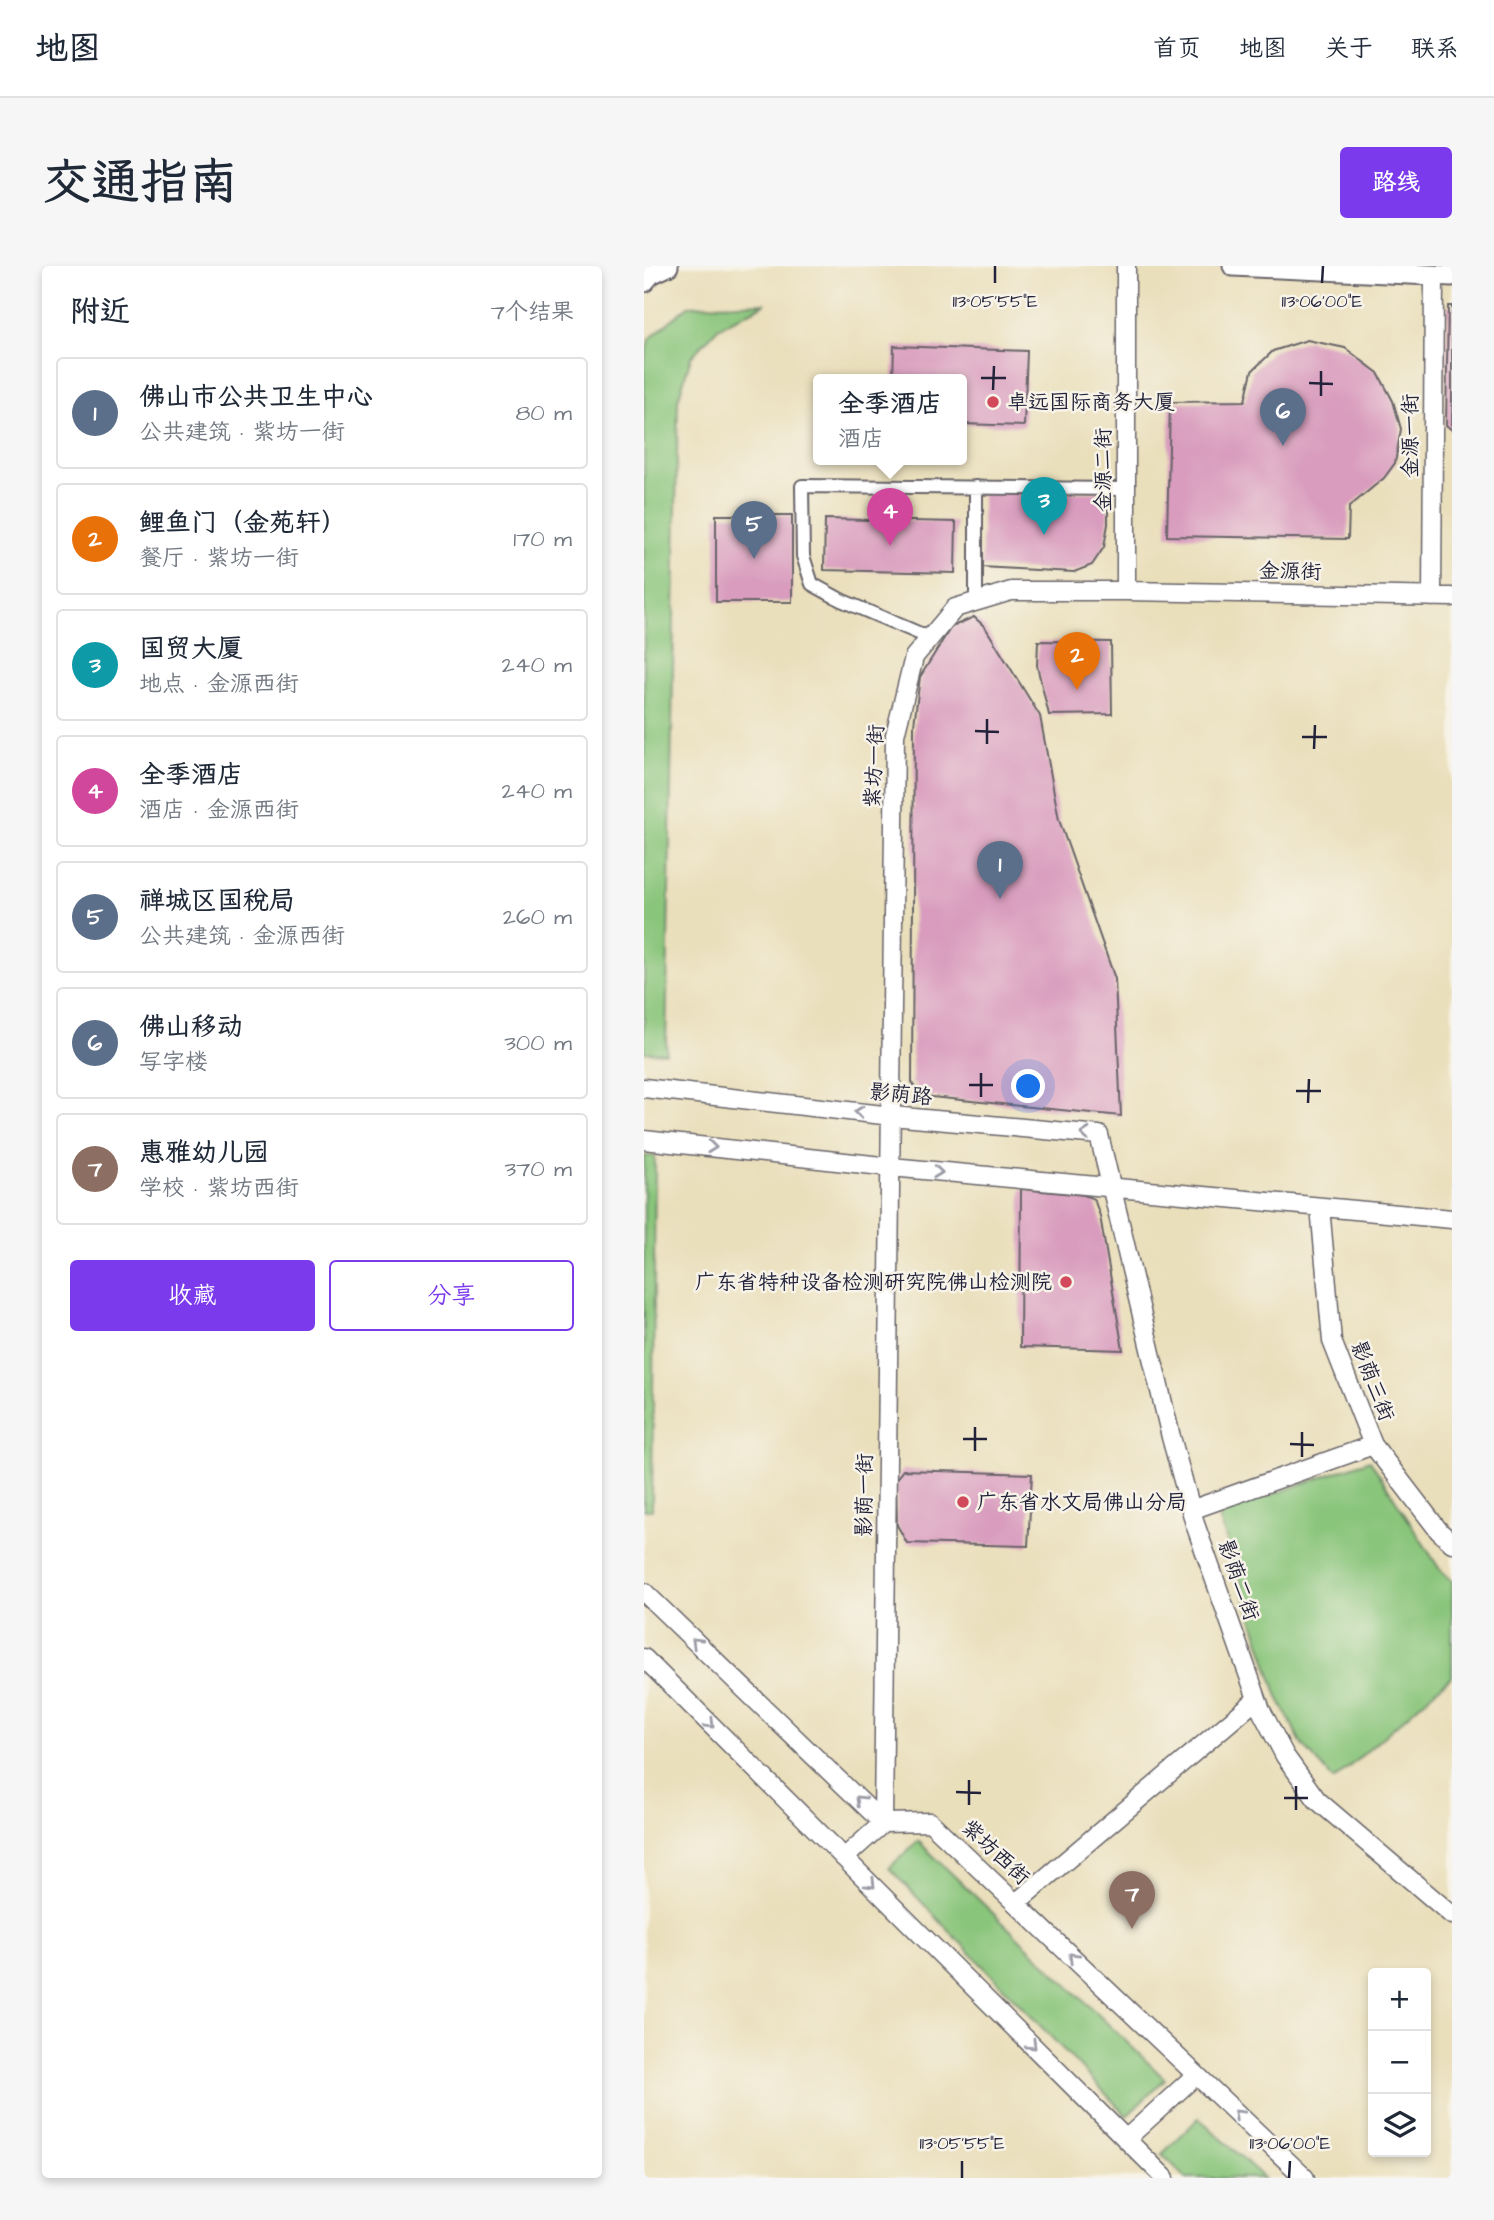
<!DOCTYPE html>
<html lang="zh">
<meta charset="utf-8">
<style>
:root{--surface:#fff;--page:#f6f6f7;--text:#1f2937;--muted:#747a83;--line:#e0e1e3;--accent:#7c3aed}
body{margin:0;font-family:"Architects Daughter","LXGW WenKai TC",sans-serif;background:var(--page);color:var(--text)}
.controls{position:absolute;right:21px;bottom:21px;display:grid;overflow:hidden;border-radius:7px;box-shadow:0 4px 10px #0003}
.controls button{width:63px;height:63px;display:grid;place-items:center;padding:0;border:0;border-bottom:2px solid var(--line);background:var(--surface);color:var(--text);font:35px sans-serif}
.you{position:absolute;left:385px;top:821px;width:24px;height:24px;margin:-18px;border:5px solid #fff;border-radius:50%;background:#1a73e8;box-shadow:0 0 0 10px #1a73e833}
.badge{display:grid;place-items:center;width:46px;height:46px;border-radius:50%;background:var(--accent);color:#fff;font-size:23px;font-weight:700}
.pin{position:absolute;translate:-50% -58px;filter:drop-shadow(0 2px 4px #0008)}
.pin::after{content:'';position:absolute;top:37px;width:24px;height:21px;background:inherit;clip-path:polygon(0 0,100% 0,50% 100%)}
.popup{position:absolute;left:169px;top:108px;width:154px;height:91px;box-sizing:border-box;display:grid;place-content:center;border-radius:7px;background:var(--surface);filter:drop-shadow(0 2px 5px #0005);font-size:23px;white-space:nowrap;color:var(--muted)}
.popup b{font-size:26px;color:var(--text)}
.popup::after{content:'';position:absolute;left:50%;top:100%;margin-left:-14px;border:14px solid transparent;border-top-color:var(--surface)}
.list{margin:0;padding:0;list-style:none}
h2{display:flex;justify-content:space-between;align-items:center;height:91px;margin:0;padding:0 28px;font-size:30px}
h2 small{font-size:23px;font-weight:400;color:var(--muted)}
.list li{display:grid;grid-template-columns:46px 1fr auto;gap:21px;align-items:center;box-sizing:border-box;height:112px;margin:0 14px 14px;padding:0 14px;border:2px solid var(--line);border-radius:7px}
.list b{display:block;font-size:26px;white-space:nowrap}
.list p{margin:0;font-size:23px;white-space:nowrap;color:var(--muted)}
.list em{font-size:23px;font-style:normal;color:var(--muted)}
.actions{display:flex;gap:14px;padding:21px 28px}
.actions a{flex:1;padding:16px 0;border:2px solid var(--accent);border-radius:7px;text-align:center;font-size:24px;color:var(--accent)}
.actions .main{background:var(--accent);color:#fff}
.icon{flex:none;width:38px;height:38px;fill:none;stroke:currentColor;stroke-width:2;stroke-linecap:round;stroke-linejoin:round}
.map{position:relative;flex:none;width:808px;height:1912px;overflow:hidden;border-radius:7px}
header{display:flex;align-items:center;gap:42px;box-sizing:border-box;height:98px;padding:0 35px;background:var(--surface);border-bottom:2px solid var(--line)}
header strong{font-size:33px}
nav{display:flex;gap:38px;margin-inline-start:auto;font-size:24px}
.intro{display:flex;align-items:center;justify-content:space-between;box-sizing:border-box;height:168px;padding:0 42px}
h1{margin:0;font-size:49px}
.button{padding:18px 32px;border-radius:7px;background:var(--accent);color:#fff;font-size:24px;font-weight:700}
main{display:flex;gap:42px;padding:0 42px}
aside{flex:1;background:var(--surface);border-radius:7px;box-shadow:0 4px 10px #0003}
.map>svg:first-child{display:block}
.green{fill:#89c57a;stroke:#56745a;stroke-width:2}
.building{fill:#d99cbe}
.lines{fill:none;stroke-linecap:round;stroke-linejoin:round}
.street-casing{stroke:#686468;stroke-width:16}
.secondary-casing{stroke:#686468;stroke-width:21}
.primary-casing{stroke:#686468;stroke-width:23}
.street{stroke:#fff;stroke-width:12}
.secondary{stroke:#fff;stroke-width:18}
.primary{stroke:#fff;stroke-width:19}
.oneway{stroke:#9c9ca7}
.ticks{fill:none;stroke:#22223b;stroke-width:2.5}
.poi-dot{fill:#d1495b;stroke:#f7f3e8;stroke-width:2.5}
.labels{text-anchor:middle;stroke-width:5;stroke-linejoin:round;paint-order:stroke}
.poi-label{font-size:21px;fill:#22223b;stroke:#f7f3e8;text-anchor:start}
.street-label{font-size:21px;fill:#22223b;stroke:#f7f3e8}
.ticks-label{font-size:18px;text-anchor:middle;fill:#22223b;stroke:#f7f3e8;stroke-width:5;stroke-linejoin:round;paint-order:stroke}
</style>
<header>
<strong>地图</strong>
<nav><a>首页</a><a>地图</a><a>关于</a><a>联系</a></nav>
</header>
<div class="intro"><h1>交通指南</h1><a class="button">路线</a></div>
<main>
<aside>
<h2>附近<small>7个结果</small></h2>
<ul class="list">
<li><span class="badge" style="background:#5c6f8a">1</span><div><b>佛山市公共卫生中心</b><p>公共建筑 · 紫坊一街</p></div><em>80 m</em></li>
<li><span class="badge" style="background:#e8710a">2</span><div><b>鲤鱼门（金苑轩）</b><p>餐厅 · 紫坊一街</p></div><em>170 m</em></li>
<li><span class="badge" style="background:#0f9aa8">3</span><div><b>国贸大厦</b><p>地点 · 金源西街</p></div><em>240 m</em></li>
<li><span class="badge" style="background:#d1479c">4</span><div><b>全季酒店</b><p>酒店 · 金源西街</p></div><em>240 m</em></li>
<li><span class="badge" style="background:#5c6f8a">5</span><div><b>禅城区国税局</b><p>公共建筑 · 金源西街</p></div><em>260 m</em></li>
<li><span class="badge" style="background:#5c6f8a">6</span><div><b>佛山移动</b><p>写字楼</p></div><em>300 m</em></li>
<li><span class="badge" style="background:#8d6e63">7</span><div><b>惠雅幼儿园</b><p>学校 · 紫坊西街</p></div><em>370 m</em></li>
</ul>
<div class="actions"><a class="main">收藏</a><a>分享</a></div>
</aside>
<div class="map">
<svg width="808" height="1912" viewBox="0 0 808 1912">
<rect width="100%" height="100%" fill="#f7f3e8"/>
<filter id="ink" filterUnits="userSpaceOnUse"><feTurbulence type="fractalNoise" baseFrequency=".0143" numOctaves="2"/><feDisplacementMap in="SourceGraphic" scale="14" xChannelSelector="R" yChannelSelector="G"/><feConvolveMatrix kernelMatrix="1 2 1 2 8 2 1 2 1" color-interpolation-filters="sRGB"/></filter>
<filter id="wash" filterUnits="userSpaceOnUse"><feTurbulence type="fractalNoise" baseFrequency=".00686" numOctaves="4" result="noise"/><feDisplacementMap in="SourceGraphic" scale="28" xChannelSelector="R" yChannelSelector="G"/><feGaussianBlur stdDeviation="1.57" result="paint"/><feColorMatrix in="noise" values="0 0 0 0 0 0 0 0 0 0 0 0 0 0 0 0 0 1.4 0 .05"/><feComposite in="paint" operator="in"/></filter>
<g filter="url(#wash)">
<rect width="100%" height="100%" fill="#eadfbb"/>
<!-- green -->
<path class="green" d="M122,37L74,62L47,91L34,134L22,787L0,786V95L5,73L44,40Z
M0,890H11L8,1244H0Z
M726,1194L795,1302L808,1315V1410L690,1514L657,1477L634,1431L574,1248Z
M274,1575L521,1813L483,1850L245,1602Z
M555,1852L620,1912H542L518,1888Z"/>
<g id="blocks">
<!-- building -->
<path class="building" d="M804,40H808V164L802,159Z
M663,74L701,82L734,107L749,135L757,163L751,197L740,212L705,241L704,273L523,270L526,136L601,135L608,105L629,85Z
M250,80L383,85L380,160L318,158V114H249Z
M338,226H464V258L460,281L448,299L430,306L338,301Z
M72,249H148V336H72Z
M181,253L312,256L311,307L180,304Z
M330,351L341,361L396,450L415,554L471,713L477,850L278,830L268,816L270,459L276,411L307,361Z
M394,375L467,376L468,448L405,449L393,400Z
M377,923L440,929L450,933L456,950L479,1084L376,1081Z
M259,1204L388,1208L384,1280L263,1277L253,1259L252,1213Z"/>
</g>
</g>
<g filter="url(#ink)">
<use href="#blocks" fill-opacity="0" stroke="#686468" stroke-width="2"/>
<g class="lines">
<defs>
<path id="street" d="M332,336V221
M286,372L197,334L168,318L159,290L158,220L482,223"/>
<path id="secondary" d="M482,0V325
M788,331L790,9
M0,822L248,850L455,869L527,1171L551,1258L617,1444L641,1490L673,1534L808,1649
M0,874L247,901L808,953
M676,941L688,1075L729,1179L795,1265L808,1277
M547,1244L729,1179
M0,1326L239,1557L286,1556L661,1912
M0,1392L521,1912
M200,1592L239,1557L251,469L270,391L311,342L367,325H482L808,331
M372,1637L613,1433
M482,1873L552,1809"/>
<path id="primary" d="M589,0L808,10
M0,16L7,8L24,0"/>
</defs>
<!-- street casing -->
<use href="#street" class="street-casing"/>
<!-- secondary casing -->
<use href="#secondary" class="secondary-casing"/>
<!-- primary casing -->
<use href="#primary" class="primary-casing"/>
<!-- street -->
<use href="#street" class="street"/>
<!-- secondary -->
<use href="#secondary" class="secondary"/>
<!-- primary -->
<use href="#primary" class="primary"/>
</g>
<!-- one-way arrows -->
<defs><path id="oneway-chevron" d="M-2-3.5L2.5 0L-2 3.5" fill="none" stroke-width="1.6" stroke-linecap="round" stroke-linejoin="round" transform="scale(1.75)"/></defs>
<g class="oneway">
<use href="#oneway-chevron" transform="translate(215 846) rotate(-174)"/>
<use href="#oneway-chevron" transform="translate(441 868) rotate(-175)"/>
<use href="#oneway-chevron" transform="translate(68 881) rotate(6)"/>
<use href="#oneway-chevron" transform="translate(294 906) rotate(6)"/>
<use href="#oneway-chevron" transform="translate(52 1376) rotate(-136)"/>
<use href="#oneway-chevron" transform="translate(66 1458) rotate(45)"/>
<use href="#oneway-chevron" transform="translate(216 1534) rotate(-136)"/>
<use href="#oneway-chevron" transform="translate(227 1618) rotate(45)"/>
<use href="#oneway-chevron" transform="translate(429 1691) rotate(-136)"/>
<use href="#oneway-chevron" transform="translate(388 1779) rotate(45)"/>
<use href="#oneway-chevron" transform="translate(594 1848) rotate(-136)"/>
</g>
</g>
<!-- ticks -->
<path class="ticks" d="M351,17V0M678,17L679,0M337,112H362M665,117L689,118M349,124L350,100M677,130V105M331,465L355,466M658,471H683M343,478V453M670,483L671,459M325,819H349M652,825H677M337,831V807M664,837L665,813M319,1173H343M646,1178L670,1179M331,1185V1161M658,1191V1166M312,1526L337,1527M640,1532H664M325,1539V1514M652,1544V1520M318,1912V1895M645,1912L646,1895"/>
<!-- markers -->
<g class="poi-dot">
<circle cx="349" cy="136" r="7"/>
<circle cx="422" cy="1016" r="7"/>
<circle cx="319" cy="1236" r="7"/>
</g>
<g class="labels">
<!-- poi labels -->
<g class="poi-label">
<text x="363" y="143">卓远国际商务大厦</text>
<text x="408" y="1023" text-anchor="end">广东省特种设备检测研究院佛山检测院</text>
<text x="333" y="1243">广东省水文局佛山分局</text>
</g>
<!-- street labels -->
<g class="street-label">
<text transform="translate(766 170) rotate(-90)" y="7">金源一街</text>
<text transform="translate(459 204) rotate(-90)" y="7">金源二街</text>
<text transform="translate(646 305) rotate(1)" y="7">金源街</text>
<text transform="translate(230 500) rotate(-87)" y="7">紫坊一街</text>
<text transform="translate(257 828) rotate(6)" y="7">影荫路</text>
<text transform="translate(729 1115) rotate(69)" y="7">影荫三街</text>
<text transform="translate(220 1229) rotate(-89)" y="7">影荫一街</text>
<text transform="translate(595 1314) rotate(71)" y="7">影荫二街</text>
<text transform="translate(352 1586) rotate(43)" y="7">紫坊西街</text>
</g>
</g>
<g class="ticks-label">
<text x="351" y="41">113°05'55"E</text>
<text x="678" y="41">113°06'00"E</text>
<text x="318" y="1883">113°05'55"E</text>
<text x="646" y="1883">113°06'00"E</text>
</g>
</svg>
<div class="controls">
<button>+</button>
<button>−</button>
<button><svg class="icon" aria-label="layers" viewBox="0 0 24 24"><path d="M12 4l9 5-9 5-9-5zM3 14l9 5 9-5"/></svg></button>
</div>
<div class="you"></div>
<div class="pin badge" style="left:356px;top:633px;background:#5c6f8a">1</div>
<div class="pin badge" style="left:433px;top:424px;background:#e8710a">2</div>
<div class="pin badge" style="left:400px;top:269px;background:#0f9aa8">3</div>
<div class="pin badge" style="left:246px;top:280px;background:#d1479c">4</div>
<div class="popup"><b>全季酒店</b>酒店</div>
<div class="pin badge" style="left:110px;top:293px;background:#5c6f8a">5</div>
<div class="pin badge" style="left:639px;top:180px;background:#5c6f8a">6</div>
<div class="pin badge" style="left:488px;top:1663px;background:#8d6e63">7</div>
</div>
</main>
